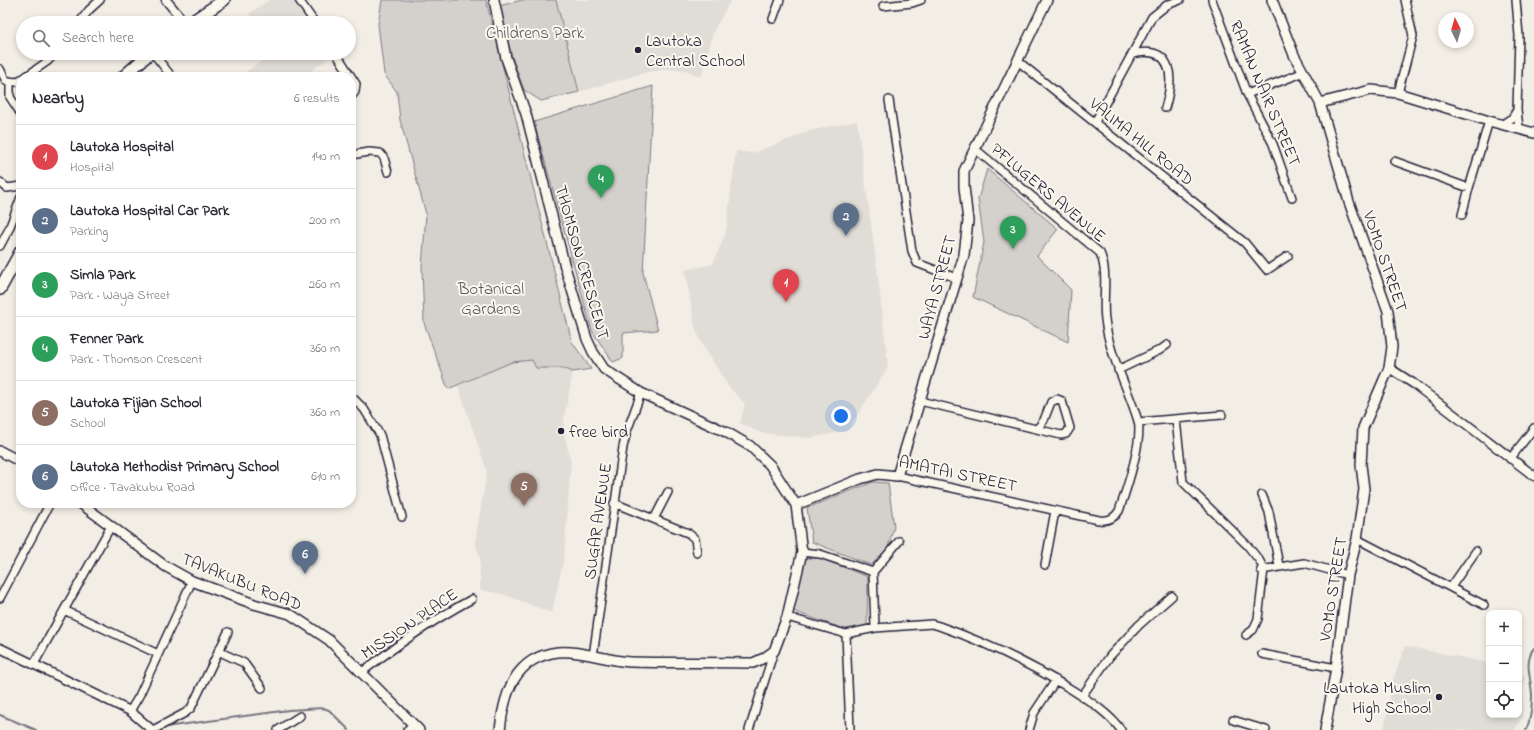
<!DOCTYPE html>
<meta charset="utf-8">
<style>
:root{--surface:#fff;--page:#f2f2f3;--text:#2b2b33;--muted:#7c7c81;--line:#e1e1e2;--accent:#0b8043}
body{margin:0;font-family:"Indie Flower",sans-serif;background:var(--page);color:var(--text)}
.controls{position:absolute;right:12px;bottom:12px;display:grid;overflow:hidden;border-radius:8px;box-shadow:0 2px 6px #0003}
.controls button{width:36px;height:36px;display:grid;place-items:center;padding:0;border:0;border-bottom:1px solid var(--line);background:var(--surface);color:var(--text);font:20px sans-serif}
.compass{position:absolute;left:1438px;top:12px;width:36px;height:36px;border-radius:50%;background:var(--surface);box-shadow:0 2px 6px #0003;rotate:355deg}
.you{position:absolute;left:841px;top:416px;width:14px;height:14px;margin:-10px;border:3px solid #fff;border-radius:50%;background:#1a73e8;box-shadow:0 0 0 6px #1a73e833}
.badge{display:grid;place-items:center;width:26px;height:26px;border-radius:50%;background:var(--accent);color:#fff;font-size:13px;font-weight:700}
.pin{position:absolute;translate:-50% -33px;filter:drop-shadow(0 1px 2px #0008)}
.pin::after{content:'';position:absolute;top:21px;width:14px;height:12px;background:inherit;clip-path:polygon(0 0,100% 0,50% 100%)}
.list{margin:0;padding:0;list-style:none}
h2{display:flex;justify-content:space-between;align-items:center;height:52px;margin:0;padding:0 16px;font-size:17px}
h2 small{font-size:13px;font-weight:400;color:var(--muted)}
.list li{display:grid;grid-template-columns:26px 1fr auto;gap:12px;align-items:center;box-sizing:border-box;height:64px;padding:0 16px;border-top:1px solid var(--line)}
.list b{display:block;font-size:15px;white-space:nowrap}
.list p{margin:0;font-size:13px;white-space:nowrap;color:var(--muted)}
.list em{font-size:13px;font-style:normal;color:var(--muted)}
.icon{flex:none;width:22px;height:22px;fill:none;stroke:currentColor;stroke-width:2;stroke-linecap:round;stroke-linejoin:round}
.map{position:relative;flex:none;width:1534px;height:730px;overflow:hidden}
.search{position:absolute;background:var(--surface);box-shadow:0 2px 6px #0003;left:16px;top:16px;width:340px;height:44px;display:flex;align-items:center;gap:10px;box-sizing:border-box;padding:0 14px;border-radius:22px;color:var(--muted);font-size:15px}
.panel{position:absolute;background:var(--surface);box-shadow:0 2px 6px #0003;left:16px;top:72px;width:340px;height:436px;border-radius:16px}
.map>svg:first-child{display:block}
.built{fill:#e0dcd6}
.green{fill:#d4d1cc;stroke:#7b7a84}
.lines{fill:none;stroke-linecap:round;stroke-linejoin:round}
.stream{stroke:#76747f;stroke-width:2}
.minor-casing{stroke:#22223b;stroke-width:10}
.tertiary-casing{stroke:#22223b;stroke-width:11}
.secondary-casing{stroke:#22223b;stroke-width:12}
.trunk-casing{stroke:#22223b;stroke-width:14}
.minor{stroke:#fbf7ec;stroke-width:7}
.tertiary{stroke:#fbf7ec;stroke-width:8}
.secondary{stroke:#fbf7ec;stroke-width:9}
.trunk{stroke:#fbf7ec;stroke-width:11}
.poi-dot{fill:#22223b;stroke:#fbf7ec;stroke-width:1.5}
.labels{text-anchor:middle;stroke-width:4;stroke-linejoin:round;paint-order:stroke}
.park-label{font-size:17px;fill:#575766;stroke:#fbf7ec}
.poi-label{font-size:17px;fill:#22223b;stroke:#fbf7ec;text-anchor:start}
.street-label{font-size:17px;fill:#22223b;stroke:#fbf7ec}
</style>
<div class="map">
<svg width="1534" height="730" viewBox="0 0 1534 730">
<rect width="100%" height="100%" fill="#f2eee5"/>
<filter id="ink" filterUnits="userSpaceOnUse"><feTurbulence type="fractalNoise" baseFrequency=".025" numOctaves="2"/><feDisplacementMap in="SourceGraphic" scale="8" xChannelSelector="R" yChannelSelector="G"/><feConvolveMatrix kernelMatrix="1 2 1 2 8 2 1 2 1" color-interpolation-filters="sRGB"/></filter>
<g filter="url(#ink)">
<!-- built -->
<path class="built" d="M269,0H294L309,23H256L249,14Z
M556,0H731L714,30L701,77L686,70L669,69L647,72L579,92Z
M273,53H328L330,57L303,77H245L243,74Z
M857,121L878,276L888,367L847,431L809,438L761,433L740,423L745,404L728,386L701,342L695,327L685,270L713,264L726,232L736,151L753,153L813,130Z
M532,360L536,368H563L573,372L564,418V434L571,462L564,557L552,613L503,594L480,590V557L475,542L487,471L458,386L512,362Z
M1405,646L1489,663V715H1519L1520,671L1525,677L1522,717L1515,730H1384L1393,680Z"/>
<!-- green -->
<path class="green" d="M382,0H486L572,342L591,369L573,372L563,368H536L532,360L512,362L448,389L424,323L422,267L426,214L400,120L397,92L384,74L378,24Z
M522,0H556L579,92L541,101L524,90L512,57L499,6Z
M653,86L643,273L658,330L623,333V358L613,362L592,331L534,122Z
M987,169L1058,229L1037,256L1071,290L1068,342L973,297L984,242L978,199Z
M873,482L888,483L894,527L887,550L871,565L812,542L807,508Z
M801,558H820L868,577L867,626L847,630L784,608Z"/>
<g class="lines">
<!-- stream -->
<path class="stream" d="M0,715L36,730
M165,727L289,710L323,708L329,710L349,730
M1526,730C1531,719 1532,708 1532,696C1532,681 1523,661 1534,648"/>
<defs>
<path id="minor" d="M299,0L315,23
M1212,0L1247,94L1273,144L1292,198
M883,6L912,3L921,0
M773,19L780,0
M79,23L89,10L100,0
M153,53L172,77
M336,53L356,84L355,92L351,97
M1132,54C1174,44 1174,78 1165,108
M1019,62L1245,243L1267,270L1288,256
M0,69L6,81L18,82L21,79
M25,77L48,61L55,53
M10,81V97L21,114
M1398,93L1413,36L1405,0
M1247,94L1302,73
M889,100L912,251L917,263L956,278
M1517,110L1519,128
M1095,122L1152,17L1167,5L1180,0
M1503,124L1512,118L1517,110L1519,36L1516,0
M351,155L369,152L380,153L384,158L388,172
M1394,161L1469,188L1489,121
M0,182L7,188L21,186
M1462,215L1469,188
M0,246L9,229L21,197
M1118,370L1160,350L1167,345
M351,396L364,409L380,435L402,517
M920,401L1061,435L1066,434L1070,428L1062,401L1057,399L1051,402L1044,420L1038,428
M1176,420L1183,482L1247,545L1259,560L1264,569L1258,619L1253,630L1246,635
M1138,422L1222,415
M1510,459L1534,428
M897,476L1099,520C1108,521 1114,519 1119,511C1126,491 1143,441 1138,421C1128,387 1109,356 1105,319C1102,297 1109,274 1100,253L974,148
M1262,495L1269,512L1279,566
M614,503L688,533L695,539L697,553
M654,519L668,492
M1357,539L1484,605
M802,552L820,554L873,572
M1045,565L1055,511
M1261,570L1304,563L1348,575
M873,572L875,628
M873,572L899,541
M1451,587L1476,551
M0,598L50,503
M64,610L158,654
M787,617L846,634L875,628L932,624L939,626C985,642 1028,663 1069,688C1088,700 1108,712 1121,730
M846,634L850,730
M218,651L244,663L262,688
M1262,654L1336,668
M593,656L623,447L627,431L641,393
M34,664L111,526
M362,672C397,645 433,620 472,599
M1082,696L1110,656L1139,625L1172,596
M130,711L139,696L192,581
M1233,720L1266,730
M153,730L185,713L191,708L228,632
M278,730L300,716
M407,730L414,724
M749,730L774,651
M1029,730L1034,713L1056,680"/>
<path id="tertiary" d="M166,0L185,23
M1389,368L1414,384L1534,476
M0,648L130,711L152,730"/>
<path id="secondary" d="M494,0L506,58L526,114L565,267L587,339L593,352L604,369L616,377L641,393L726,432L750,446L770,465L796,505L802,552L787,617L774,651L764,658L753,663C712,662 671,663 631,662C607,661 582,650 558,652C515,657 504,693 500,730
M1272,0L1294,55L1320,103L1349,202L1388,311L1392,347L1389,368L1363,428L1361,465L1364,489L1357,539L1348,575L1336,668L1325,730
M1320,103L1371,90L1398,93L1489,121L1534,133
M0,451L21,462
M80,503L165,566L192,581L254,604L290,614L329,640L419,730
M796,505L860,479L878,474L897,476L964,255L968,221L964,187V171L1047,0"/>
<path id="trunk" d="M190,23L224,0
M123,77L150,53
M0,289L21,251"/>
</defs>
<!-- minor casing -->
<use href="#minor" class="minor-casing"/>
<!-- tertiary casing -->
<use href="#tertiary" class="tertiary-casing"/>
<!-- secondary casing -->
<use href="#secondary" class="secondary-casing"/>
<!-- trunk casing -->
<use href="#trunk" class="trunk-casing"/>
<!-- minor -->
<use href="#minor" class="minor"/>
<!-- tertiary -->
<use href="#tertiary" class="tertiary"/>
<!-- secondary -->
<use href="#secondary" class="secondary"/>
<!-- trunk -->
<use href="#trunk" class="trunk"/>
</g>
</g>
<!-- markers -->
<g class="poi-dot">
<circle cx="638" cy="50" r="4"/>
<circle cx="561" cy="431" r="4"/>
<circle cx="1439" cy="697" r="4"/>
</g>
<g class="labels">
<!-- park labels -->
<g class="park-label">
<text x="535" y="38">Childrens Park</text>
<text x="491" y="294">Botanical<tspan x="491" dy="20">Gardens</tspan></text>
</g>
<!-- poi labels -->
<g class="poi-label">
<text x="646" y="46">Lautoka<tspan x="646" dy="20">Central School</tspan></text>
<text x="569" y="437">free bird</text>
<text x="1431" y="693" text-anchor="end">Lautoka Muslim<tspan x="1431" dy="20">High School</tspan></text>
</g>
<!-- street labels -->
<g class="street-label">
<text transform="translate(1266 93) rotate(67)" y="6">RAMAN NAIR STREET</text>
<text transform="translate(1142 141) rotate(39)" y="6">VALIMA HILL ROAD</text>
<text transform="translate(1049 192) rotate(40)" y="6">PFLUGERS AVENUE</text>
<text transform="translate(1386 261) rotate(71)" y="6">VOMO STREET</text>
<text transform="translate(583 262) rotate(74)" y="6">THOMSON CRESCENT</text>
<text transform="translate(936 287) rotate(-75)" y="6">WAYA STREET</text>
<text transform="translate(958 473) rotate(12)" y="6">AMATAI STREET</text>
<text transform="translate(597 521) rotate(-82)" y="6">SUGAR AVENUE</text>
<text transform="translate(242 581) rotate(22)" y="6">TAVAKUBU ROAD</text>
<text transform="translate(1332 589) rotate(-81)" y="6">VOMO STREET</text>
<text transform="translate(409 623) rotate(-34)" y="6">MISSION PLACE</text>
</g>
</g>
</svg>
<div class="controls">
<button>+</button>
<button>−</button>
<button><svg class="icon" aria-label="locate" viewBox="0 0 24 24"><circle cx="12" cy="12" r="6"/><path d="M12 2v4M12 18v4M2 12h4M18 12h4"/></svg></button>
</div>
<svg class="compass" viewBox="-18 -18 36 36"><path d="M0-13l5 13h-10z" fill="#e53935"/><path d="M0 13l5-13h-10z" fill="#7c7c81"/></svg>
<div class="you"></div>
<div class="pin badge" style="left:786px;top:302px;background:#e0444e">1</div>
<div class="pin badge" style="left:846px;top:236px;background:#5c6f8a">2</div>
<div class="pin badge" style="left:1013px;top:249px;background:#2e9e5b">3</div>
<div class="pin badge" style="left:601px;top:198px;background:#2e9e5b">4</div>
<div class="pin badge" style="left:524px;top:506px;background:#8d6e63">5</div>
<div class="pin badge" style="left:305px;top:574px;background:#5c6f8a">6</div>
<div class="search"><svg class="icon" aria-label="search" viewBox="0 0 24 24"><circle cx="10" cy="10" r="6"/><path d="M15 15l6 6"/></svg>Search here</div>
<section class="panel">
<h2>Nearby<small>6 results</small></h2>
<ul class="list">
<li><span class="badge" style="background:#e0444e">1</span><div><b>Lautoka Hospital</b><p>Hospital</p></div><em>140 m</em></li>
<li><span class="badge" style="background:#5c6f8a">2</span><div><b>Lautoka Hospital Car Park</b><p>Parking</p></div><em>200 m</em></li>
<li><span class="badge" style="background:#2e9e5b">3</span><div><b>Simla Park</b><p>Park · Waya Street</p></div><em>260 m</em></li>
<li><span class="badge" style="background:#2e9e5b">4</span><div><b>Fenner Park</b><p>Park · Thomson Crescent</p></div><em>360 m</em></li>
<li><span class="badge" style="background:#8d6e63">5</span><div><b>Lautoka Fijian School</b><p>School</p></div><em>360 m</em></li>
<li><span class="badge" style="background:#5c6f8a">6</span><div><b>Lautoka Methodist Primary School</b><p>Office · Tavakubu Road</p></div><em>610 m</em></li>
</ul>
</section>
</div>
